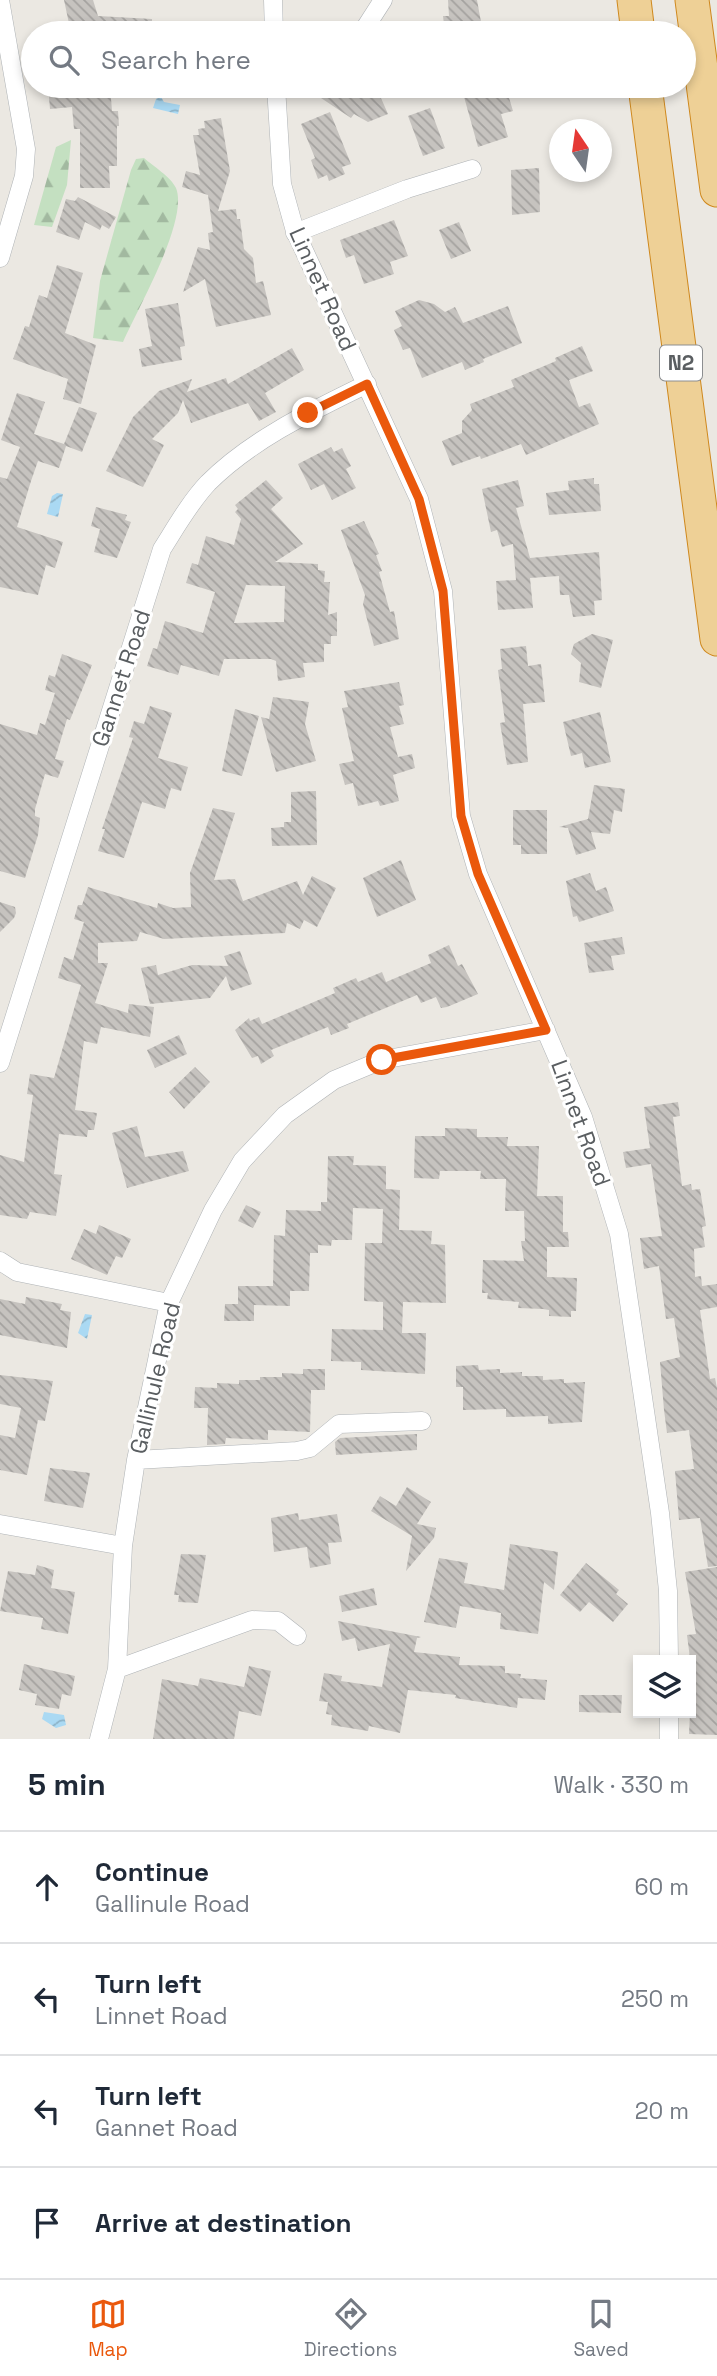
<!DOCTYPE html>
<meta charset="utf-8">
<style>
:root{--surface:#fff;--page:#f6f6f7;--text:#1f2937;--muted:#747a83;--line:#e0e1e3;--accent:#ea580c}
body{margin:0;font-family:"Space Grotesk",sans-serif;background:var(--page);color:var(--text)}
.controls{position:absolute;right:21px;bottom:21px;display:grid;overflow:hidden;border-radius:0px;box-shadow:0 4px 10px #0003}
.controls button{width:63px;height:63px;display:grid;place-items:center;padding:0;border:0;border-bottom:2px solid var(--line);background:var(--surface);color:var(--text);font:35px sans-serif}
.compass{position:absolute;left:549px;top:119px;width:63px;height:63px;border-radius:50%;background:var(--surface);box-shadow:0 4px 10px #0003;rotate:347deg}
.stop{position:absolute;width:21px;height:21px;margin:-16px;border:5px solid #ea580c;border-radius:50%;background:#fff}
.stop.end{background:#ea580c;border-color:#fff;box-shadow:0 2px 7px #0008}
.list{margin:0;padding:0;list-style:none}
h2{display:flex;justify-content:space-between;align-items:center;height:91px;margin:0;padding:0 28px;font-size:30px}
h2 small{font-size:23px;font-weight:400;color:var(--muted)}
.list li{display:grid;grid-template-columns:46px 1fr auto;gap:21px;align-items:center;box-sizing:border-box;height:112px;padding:0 28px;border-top:2px solid var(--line)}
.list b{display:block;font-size:26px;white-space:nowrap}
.list p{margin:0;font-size:23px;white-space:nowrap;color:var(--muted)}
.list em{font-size:23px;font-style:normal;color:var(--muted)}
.icon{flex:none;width:38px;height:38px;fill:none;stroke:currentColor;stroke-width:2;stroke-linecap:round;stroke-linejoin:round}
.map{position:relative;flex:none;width:717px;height:1739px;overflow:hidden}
.search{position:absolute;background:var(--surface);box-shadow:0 4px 10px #0003;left:21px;right:21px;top:21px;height:77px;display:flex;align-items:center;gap:18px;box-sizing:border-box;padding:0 24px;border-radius:38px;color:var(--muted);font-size:26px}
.sheet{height:539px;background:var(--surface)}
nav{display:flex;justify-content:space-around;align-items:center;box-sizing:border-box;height:98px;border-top:2px solid var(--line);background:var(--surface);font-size:19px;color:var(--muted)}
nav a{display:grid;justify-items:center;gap:4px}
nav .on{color:var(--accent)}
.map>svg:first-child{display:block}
.forest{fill:url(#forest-firs)}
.water{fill:url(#water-waves)}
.building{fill:url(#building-back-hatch);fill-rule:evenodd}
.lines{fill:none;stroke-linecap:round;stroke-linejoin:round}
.minor-casing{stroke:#afb3b6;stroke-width:19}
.motorway-casing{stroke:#cf881d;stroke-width:35}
.minor{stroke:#fff;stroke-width:18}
.motorway{stroke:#eed096;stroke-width:33}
.route{stroke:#ea580c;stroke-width:9}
.labels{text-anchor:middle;stroke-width:6;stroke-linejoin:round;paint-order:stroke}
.shield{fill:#fff;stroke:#8c8e90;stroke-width:2}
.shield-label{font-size:21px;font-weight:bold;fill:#5a5e61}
.street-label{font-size:23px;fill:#5a5e61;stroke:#fff}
</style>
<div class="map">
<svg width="717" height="1739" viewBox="0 0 717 1739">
<defs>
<pattern id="forest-firs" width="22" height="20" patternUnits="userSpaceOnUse" patternTransform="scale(1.75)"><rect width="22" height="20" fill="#c4e0c1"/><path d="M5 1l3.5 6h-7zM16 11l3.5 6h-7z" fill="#a2b9a0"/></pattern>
<pattern id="water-waves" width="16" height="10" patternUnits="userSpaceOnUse" patternTransform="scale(1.75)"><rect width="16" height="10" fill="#aad9f3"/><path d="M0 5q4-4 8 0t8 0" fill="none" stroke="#8db3c8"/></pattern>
<pattern id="building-back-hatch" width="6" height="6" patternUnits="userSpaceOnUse" patternTransform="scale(1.75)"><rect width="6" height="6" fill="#c6c3bf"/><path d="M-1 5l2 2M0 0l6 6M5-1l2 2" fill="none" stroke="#a4a29f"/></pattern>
</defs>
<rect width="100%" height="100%" fill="#ebe8e2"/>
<!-- forest -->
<path class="forest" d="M71,140L67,185L52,227L34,225L56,147Z
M144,158C153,166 171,177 176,188C189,220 137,310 123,342L93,338L100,281L131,170L136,159Z"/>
<!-- water -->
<path class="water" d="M161,97L164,102L180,105L178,114L153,108L156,99Z
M57,493L63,494L58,517L47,514L52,496Z
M85,1314L92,1315L87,1339L78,1333Z
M44,1712L64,1715L66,1725L56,1728L42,1719Z"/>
<!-- building -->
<path class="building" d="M64,0H93L98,16L152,19V31L71,33Z
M448,0H477L483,33H445L443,16H449Z
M48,86H110L112,111H118L119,126H117V166H109L110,188H80V129H74L72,107L50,109Z
M303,86H365L373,90L377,89L388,114L368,122L354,114L351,118Z
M461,86H490L493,92L506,88L513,111L501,114L508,137L478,147Z
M430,108L445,148L423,156L408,116Z
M330,112L351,164L342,167L345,174L329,181L327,175L318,179L311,160L315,158L301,124Z
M221,118L230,171L218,211L236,209L237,219H240L244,249L253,258L256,283L263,281L271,315L216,327L205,279L183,292L198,247L210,250L208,233L213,232L208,195L182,187L186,171L200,175L193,135H199L198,129L205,128L204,121Z
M539,168L540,212L512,215L511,170Z
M78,197L116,217L109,229L102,225L100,230L85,222L79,240L56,232L66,199L75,201Z
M394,220L408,256L390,262L394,274L364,284L354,255L346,258L340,240Z
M459,222L471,251L451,259L439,230Z
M57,265L83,273L65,333L96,345L81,404L63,399L68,379L13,359L25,326L29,327L39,295L47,298Z
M419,300L434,304L445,312L455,307L463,323L508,306L522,343L483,359L484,362L465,370L462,362L422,378L410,348L403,350L394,330L402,326L395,311Z
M178,303L185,346L180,347L182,360L142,367L139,349L152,346L145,309Z
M582,346L593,371L569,380L579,407L590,403L599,424L526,455L521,444L481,459L480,456L452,466L442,441L462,433V421L472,410L470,404L514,387L511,380L556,361L555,358Z
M292,348L304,370L265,393L276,412L259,421L248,403L191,423L183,400L178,413L152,439L164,445L143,487L106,471L133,417L159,391L192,379L187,392L226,378L228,384Z
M17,393L45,402L34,434L64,444L79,407L97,413L82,452L66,446L59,468L38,461L31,481L17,527L63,542L55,568L46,565L38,595L0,587V477L7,479L20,447L1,440Z
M331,447L334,452L342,448L351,466L346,469L356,488L332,500L324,484L311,490L298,464Z
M594,478V484H599L601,511L549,515L546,493L569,490L568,481Z
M266,480L283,498L271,509L303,544L275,562L318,564V570L325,571L324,582H330L328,615L337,612V636H331V644H324V662L303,663L305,677L278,681L276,661L271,659H224L219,676L181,665L178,675L147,666L153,648L157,649L165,621L203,633L215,592L186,583L192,563L198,565L206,536L234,545L241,519L235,512L238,509L235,505ZM246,585L285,586L284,622L234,623Z
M518,480L524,506L516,508L530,558L599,552L602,600L594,601L595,615L573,617L569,595H560L559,576L530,578L533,608L498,610L496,581L516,580L513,544L502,547L497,530L491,532L482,489Z
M96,507L127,515L125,520L131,522L117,558L94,552L100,529L91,526Z
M364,521L379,554L376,555L382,571L379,572L390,612L394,611L399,639L374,646L363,604L365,595L341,530Z
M592,634L613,640L601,688L579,682L581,663L571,654L574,644Z
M526,646L528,666L541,664L545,702L523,704L528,762L507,765L500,723L505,722L498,670L502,669L500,649Z
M62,654L92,665L70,720L67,719L55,759L64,761L58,778L45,774L35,809V816L40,818L38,835L25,878L0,871V724L37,735L40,723L45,725L55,693L45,690L49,675L55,677Z
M399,682L404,705L399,706L404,724L390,727L398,757L412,754L415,768L393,775L399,801L380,806L378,801L358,806L353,783L345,785L339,764L354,761L342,708L348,707L344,691Z
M273,697L309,702L305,724L316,761L276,772L261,717L269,719Z
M150,706L172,713L158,758L188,767L181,791L171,788L165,809L142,802L124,858L98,851L105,829H102L133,738L129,737L134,721L144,724Z
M235,709L259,716L242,776L222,771Z
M600,712L611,762L585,768L582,753L571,756L563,722Z
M594,785L625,789L622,812L614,810L610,834L591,832L596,849L576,855L568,828L559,827L588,819Z
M316,791L317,845L272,846L271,828L284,827V822H291V792Z
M213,808L235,813L214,880L235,879L243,901L297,881L303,895L312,876L336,888L317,927L304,920L300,929L287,923L285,933L164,939L140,932L137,941L98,943V963H108L95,1003L128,1013L129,1004L154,1007L150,1037L101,1027L97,1044L84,1041L75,1110L97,1113L94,1130H88L87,1137L59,1134L54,1174L62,1175L56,1216L30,1212L27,1219L0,1215V1155L24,1162L33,1095L27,1094L30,1074L54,1078L81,985L58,978L64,957L73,960L84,922L74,919L78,905H82L88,887L157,908L158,903L173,908L191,907L190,873Z
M513,810H547V854H521V845H513Z
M401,860L416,900L377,917L363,878Z
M590,873L596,891L606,887L614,911L579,922L577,916L573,917L566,881Z
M0,902L15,907L16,913L14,918L0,932Z
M622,937L625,954L611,956L614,970L589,973L584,943Z
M449,945L458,966L462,964L478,994L447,1007L441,1008L436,997L421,1003L417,995L347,1024L349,1028L331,1035L328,1027L271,1050L274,1056L261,1064L258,1056L252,1058L235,1030L249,1018L250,1021L259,1017L262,1024L335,993L333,988L356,978L358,982L382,972L386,982L431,963L428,955Z
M240,951L252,984L231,991L226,976L210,998L150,1004L141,968L156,965L158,975L192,965L228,966L224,956Z
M179,1035L187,1054L155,1068L147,1050Z
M195,1067L210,1082L184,1109L169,1092Z
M678,1102L680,1116L673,1117L682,1186L691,1184L692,1190L700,1189L706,1226L702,1227L705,1247L694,1249L695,1277L701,1276L702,1286L717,1284V1307L700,1310L710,1379L715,1378L717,1388V1566L708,1567L700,1518L679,1520L675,1471L694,1469L689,1430L667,1433L664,1410L660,1362L680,1357L674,1318L666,1319L659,1266L644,1269L640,1238L662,1236L651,1164L626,1168L623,1152L650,1148L644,1107Z
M137,1126L145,1157L183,1151L189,1171L127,1188L112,1133Z
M445,1128L477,1129V1137H508L507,1146H539L537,1196H563V1232H568L569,1247H547V1277L577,1278L576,1311H571V1317L549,1316V1310L543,1309L518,1308L519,1302L487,1299L488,1293H482L483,1260L524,1261L521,1241H525L524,1211H505L506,1179H480L481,1171H440L439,1179L414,1178L415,1136H445Z
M328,1156H354L353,1165L386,1166V1189L400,1190L399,1230L432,1231L431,1244L445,1245L446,1303L403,1302L402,1333H426L425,1374L361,1370V1362L331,1361L332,1329L383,1330V1302L364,1301L365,1243H382L383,1209L353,1208L352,1240H332L331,1246L318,1245V1253H310L309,1291H290V1306L254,1305V1321H224L225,1304H238V1286H273L274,1235L285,1236L286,1210L321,1211V1202H327Z
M246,1205L261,1212L253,1228L238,1221Z
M99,1225L131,1239L122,1258L116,1256L107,1275L71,1259L84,1229L96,1234Z
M26,1297L62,1304L60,1310L71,1312L67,1348L0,1335V1299L25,1304Z
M478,1365L479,1370L500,1369V1373L522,1372V1376H543V1380L564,1379V1383L585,1382L582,1422L548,1424V1416L506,1417V1409L463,1410V1387H456V1366Z
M303,1369H325V1390H311L310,1432L268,1430V1440L226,1438L225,1444L207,1445L208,1408H194L195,1387L217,1388V1383L239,1384V1380H260V1377H282V1373L303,1374Z
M0,1375L53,1381L45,1421L38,1420L27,1475L0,1470V1435L15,1438L21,1408L0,1404Z
M417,1434V1450L336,1455L335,1442L340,1438Z
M50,1468L90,1473L83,1508L44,1501Z
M407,1487L431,1502L417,1524L436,1528L434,1538L406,1571L412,1536L371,1511L380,1496L396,1506Z
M298,1513L299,1520L337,1514L342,1542L328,1543L331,1564L310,1568L307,1547L274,1552L271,1518Z
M510,1544L558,1552L554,1590L544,1582L538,1634L500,1629L501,1613L460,1606L456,1628L424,1622L439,1558L468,1563L464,1583L504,1590Z
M181,1554L206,1555L198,1603L178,1602L179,1595H174Z
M586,1563L619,1590L616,1594L628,1604L613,1622L589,1602L580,1612L560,1595Z
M37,1565L54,1570L51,1588L75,1592L68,1634L41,1629L43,1618L0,1611L8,1571L35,1575Z
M717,1567V1735L689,1734L691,1690H694L687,1635L696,1634L685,1572Z
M374,1588L377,1605L342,1612L339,1596Z
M338,1621L421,1637L417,1638L414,1652L460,1657L459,1665L505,1666V1673L521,1674L520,1678L547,1680L545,1700L518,1698L517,1708L455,1698L456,1695L408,1690L400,1733L369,1726L368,1731L331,1725L332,1715L326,1714L328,1702L319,1701L324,1673L342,1676L341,1681L382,1687L390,1644L358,1651L355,1638L342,1641Z
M24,1664L75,1676L71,1696L62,1694L59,1709L35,1705L37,1694L19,1690Z
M249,1666L271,1671L261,1716L239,1711L234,1739H153L162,1679L198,1686L200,1678L244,1687Z
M579,1695H622L621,1713L579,1712Z"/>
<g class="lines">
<defs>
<path id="minor" d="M273,0L274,33
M358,33L365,28L383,0
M276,86L282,184L295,231L419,499L443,591L461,816L478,874L583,1117L619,1234L660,1513L668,1591L669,1660
M295,233L407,189L472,169
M0,258L24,176L26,149L0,0
M0,1063L162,549C176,527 190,502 208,483C252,439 312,411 367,384
M0,1261L17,1272L169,1303
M136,1460L297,1451L310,1448L339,1424L422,1421
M0,1524L123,1546
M117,1669L252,1620L278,1621L297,1636
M99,1739L117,1669L123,1546L136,1460L169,1303L213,1210L242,1161L285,1115L334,1080L382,1060L546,1030
M669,1739V1713"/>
<path id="motorway" d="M634,0L638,33
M692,0L717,190
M645,86L717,639"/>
</defs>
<!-- minor casing -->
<use href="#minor" class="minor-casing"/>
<!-- motorway casing -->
<use href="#motorway" class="motorway-casing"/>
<!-- minor -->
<use href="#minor" class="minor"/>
<!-- motorway -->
<use href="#motorway" class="motorway"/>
</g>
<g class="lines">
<!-- route -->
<path class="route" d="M308,413L367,384L419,499L443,591L461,816L478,874L546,1030L382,1060"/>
</g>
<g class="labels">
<!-- shield labels -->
<rect class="shield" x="660" y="345.5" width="42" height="35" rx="5"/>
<g class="shield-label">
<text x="681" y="370">N2</text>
</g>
<!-- street labels -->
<g class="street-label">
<text transform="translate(323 289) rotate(66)" y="8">Linnet Road</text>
<text transform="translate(121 678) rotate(-72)" y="8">Gannet Road</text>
<text transform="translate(581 1123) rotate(70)" y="8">Linnet Road</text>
<text transform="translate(155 1378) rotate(-77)" y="8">Gallinule Road</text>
</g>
</g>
</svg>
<div class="controls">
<button><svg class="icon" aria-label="layers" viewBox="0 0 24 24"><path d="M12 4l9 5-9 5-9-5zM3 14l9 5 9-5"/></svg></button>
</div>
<svg class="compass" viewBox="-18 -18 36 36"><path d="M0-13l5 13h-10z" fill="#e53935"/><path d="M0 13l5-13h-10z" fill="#747a83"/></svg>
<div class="stop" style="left:382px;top:1060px"></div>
<div class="stop end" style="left:308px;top:413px"></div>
<div class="search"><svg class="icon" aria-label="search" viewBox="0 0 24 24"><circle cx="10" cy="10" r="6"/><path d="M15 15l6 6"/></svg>Search here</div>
</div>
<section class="sheet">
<h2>5 min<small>Walk · 330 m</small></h2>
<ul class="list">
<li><svg class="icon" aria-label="ahead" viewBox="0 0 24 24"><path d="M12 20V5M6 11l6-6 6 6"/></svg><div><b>Continue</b><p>Gallinule Road</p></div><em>60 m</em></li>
<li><svg class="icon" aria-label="left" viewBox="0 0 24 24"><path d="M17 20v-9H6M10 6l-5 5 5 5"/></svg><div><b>Turn left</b><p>Linnet Road</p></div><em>250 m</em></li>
<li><svg class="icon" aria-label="left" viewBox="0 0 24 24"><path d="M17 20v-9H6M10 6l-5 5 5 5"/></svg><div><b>Turn left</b><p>Gannet Road</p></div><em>20 m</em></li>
<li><svg class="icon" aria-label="arrive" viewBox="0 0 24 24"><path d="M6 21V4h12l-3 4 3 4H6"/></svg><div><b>Arrive at destination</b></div></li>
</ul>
</section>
<nav>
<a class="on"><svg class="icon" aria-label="map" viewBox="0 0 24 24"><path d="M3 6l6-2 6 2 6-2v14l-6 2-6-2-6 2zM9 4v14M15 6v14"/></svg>Map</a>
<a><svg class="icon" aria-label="directions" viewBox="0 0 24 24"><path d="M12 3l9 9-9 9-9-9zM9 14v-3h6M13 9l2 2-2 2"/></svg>Directions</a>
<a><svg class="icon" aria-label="saved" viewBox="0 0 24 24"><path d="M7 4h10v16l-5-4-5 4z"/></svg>Saved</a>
</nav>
